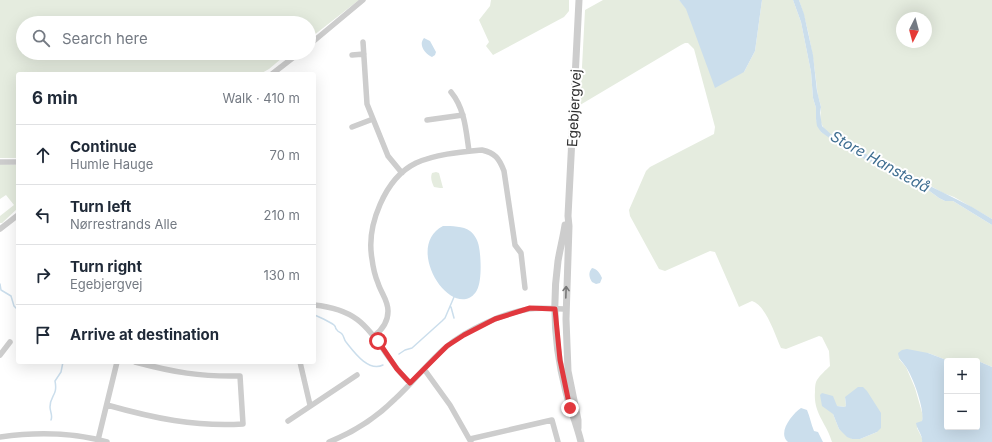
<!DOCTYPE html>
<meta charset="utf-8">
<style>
:root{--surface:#fff;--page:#f2f2f3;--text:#1f2937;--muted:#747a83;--line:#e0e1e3}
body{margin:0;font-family:Inter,sans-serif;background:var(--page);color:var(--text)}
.controls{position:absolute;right:12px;bottom:12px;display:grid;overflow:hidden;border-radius:4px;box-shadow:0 4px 16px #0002}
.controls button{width:36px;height:36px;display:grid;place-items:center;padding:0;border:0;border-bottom:1px solid var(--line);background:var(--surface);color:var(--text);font:20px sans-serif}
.compass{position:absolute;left:896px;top:12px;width:36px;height:36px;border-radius:50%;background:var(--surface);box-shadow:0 4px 16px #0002;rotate:186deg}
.stop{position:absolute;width:12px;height:12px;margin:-9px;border:3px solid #e1383e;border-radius:50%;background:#fff}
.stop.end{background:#e1383e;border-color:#fff;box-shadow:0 1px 4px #0008}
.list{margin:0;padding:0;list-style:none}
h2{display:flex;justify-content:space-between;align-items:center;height:52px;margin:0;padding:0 16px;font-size:17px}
h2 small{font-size:13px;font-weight:400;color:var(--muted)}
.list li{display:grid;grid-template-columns:26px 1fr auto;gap:12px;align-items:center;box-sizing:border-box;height:60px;padding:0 16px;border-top:1px solid var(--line)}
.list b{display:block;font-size:15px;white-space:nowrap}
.list p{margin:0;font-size:13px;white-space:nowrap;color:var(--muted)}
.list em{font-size:13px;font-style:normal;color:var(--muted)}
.icon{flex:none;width:22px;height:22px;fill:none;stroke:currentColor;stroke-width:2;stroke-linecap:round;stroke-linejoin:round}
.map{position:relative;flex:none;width:992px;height:442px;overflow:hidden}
.search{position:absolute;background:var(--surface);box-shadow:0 4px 16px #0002;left:16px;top:16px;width:300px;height:44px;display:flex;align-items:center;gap:10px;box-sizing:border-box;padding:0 14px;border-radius:22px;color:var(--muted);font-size:15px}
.panel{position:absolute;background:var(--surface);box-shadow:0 4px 16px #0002;left:16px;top:72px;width:300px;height:292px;border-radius:4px}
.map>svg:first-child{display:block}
.green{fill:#e5ecdf;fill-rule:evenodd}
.water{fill:#cbdeec}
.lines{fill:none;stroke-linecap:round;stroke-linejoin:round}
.stream{stroke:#cbdeec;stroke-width:1.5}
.minor{stroke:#cdcdcd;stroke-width:5.5}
.tertiary{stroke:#cdcdcd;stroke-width:7}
.oneway{stroke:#777}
.route{stroke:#e1383e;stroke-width:5}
.labels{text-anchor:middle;stroke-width:4;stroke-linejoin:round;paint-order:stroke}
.street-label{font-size:14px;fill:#303030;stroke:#fff}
.water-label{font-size:15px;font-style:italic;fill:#3f6e91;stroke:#fff}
</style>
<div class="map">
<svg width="992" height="442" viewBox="0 0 992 442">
<rect width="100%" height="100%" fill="#fff"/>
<!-- green -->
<path class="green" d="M0,0H359L309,39V23H23V53H288L269,69L260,74H18V158H0Z
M491,0H569V11L564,17L493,55L486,46L489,42L479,20L490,6Z
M603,0H679L744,72L755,51L762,0H793L801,22L811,72L813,98L816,108V119L821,132L924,187L939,198L945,201H953L992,225V367L971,358L959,361H949L928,353L899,359L906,367L915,388L923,416L922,421L917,428L922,438V442H832C827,424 813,413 815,392C815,389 815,383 817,380C820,375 826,370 830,366L829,351L822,337L819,336L786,349L781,348C775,335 766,305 752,301L739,307L715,252L710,251L665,271L659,269L630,216L629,210L646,171L650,167L714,134L715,127L694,49L688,43H685L681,45L580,105L585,10ZM845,397L877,432L860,439H852L839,429L833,414L837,406L845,407L846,405Z
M799,0H992V219L954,197L943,193C921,178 829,144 822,125C819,119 821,113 821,107C820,101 817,95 817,89C814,60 809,28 799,0ZM902,18H926V42H902Z
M0,164L18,165V208L2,223H0V216L14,205L6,195L0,199Z
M436,172L439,173L443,188H440L434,187C432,183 430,178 432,173Z"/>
<!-- water -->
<path class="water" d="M679,0H762L755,51L744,72L715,88L686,9Z
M793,0H799L804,14L813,55L817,91L821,107L820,113L822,126L833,136L842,142L972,207L992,219V225L953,201H945L939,198L924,187L848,151L821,132L817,126L816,119V108L813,98L811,72L801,22Z
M424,38L430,41L436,52L435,55L432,57C425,54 418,45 424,38Z
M443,226C452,226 463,226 470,231C475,235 478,241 479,247C481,257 482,281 477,290C475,294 471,298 466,299C440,304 408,244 443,226Z
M592,268C597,269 600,273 602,278L600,283L596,284L592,282C589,277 588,273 592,268Z
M907,349L928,353L949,361H947V427H977V361H959L971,358L992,367V442H922C923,435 917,430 916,423L922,421C925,410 913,377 906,367C902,361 899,360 898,353L902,350Z
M858,387H863L867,391L881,413V428L877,432L860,439H852L847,437L839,429L833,414L822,406L820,395L822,393L833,396L837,406L845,407L846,405L845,397Z
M801,408L807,410C810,417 811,424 814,431L818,432L823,442H788C777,433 792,414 801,408Z"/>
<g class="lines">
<!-- stream -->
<path class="stream" d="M0,284L1,290L11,296L14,306L18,310
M451,307L454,318
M314,315C318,316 330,322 334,325C337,328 334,327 337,330C338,332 340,332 342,334C344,336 344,340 346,342C354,352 368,372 383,365
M399,354L405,350L412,348L442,321L445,318L454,297
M51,420C53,415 50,412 50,407C50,395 58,396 55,381L61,372L63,362"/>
<!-- minor -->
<path class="minor" d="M363,42L367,104L388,156L402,173
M309,45L363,0
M352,55L364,54
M272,74L299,53
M451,92C465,109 466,131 469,151
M427,120L463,115
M352,127L373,119
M0,162H18
M0,229L18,215
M314,305C353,309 366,323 387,355C394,365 401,375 410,383
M374,336C382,330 388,322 388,311C388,300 381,293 378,283C375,276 373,267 372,259C366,226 385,178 416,163C436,154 461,152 482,150C495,153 499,158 504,171L515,245L521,253L525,288
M0,355L10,342
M300,362L310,405
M424,369L450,405L471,442
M107,405C153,418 195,427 243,424L240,376C200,377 173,372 135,362
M288,421L357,375
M0,437C36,432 71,432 107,442
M470,439L552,420L558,442
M98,440L117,362
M329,442C354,432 376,418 395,399C413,383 428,362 446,347C466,330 503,313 529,309C541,307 554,309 566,309"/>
<!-- tertiary -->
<path class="tertiary" d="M565,225C563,238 560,249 558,261C552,304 555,350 566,392C570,409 577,425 581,442
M578,428V420L568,371L566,319L569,226L568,216L579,0"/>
</g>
<!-- one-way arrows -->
<defs><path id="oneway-shaft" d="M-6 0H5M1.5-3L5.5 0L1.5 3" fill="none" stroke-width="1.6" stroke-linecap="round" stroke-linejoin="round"/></defs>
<use class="oneway" href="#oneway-shaft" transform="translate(566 292) rotate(-88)"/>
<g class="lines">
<!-- route -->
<path class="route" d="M378,341L397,369L410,383L447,346L464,335L495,319L530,308L555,309L560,360L570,408"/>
</g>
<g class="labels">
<!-- street labels -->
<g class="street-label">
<text transform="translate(574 108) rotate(-87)" y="5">Egebjergvej</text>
</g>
<!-- water labels -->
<g class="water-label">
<text transform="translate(880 162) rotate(29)" y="5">Store Hanstedå</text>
</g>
</g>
</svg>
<div class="controls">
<button>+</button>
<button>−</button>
</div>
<svg class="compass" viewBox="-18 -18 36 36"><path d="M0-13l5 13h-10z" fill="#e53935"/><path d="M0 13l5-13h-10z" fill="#747a83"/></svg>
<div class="stop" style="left:378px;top:341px"></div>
<div class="stop end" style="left:570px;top:408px"></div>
<div class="search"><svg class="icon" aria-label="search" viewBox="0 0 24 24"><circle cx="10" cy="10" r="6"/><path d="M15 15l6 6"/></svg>Search here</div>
<section class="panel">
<h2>6 min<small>Walk · 410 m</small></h2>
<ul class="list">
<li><svg class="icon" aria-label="ahead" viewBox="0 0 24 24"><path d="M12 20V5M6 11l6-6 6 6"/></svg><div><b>Continue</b><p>Humle Hauge</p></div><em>70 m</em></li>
<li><svg class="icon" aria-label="left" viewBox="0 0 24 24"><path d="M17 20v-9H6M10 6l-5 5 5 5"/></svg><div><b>Turn left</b><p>Nørrestrands Alle</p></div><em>210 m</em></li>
<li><svg class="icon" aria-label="right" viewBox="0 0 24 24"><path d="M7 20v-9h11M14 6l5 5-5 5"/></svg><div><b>Turn right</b><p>Egebjergvej</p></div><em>130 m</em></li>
<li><svg class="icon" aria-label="arrive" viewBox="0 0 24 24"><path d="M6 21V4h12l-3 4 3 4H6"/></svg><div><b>Arrive at destination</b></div></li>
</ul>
</section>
</div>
